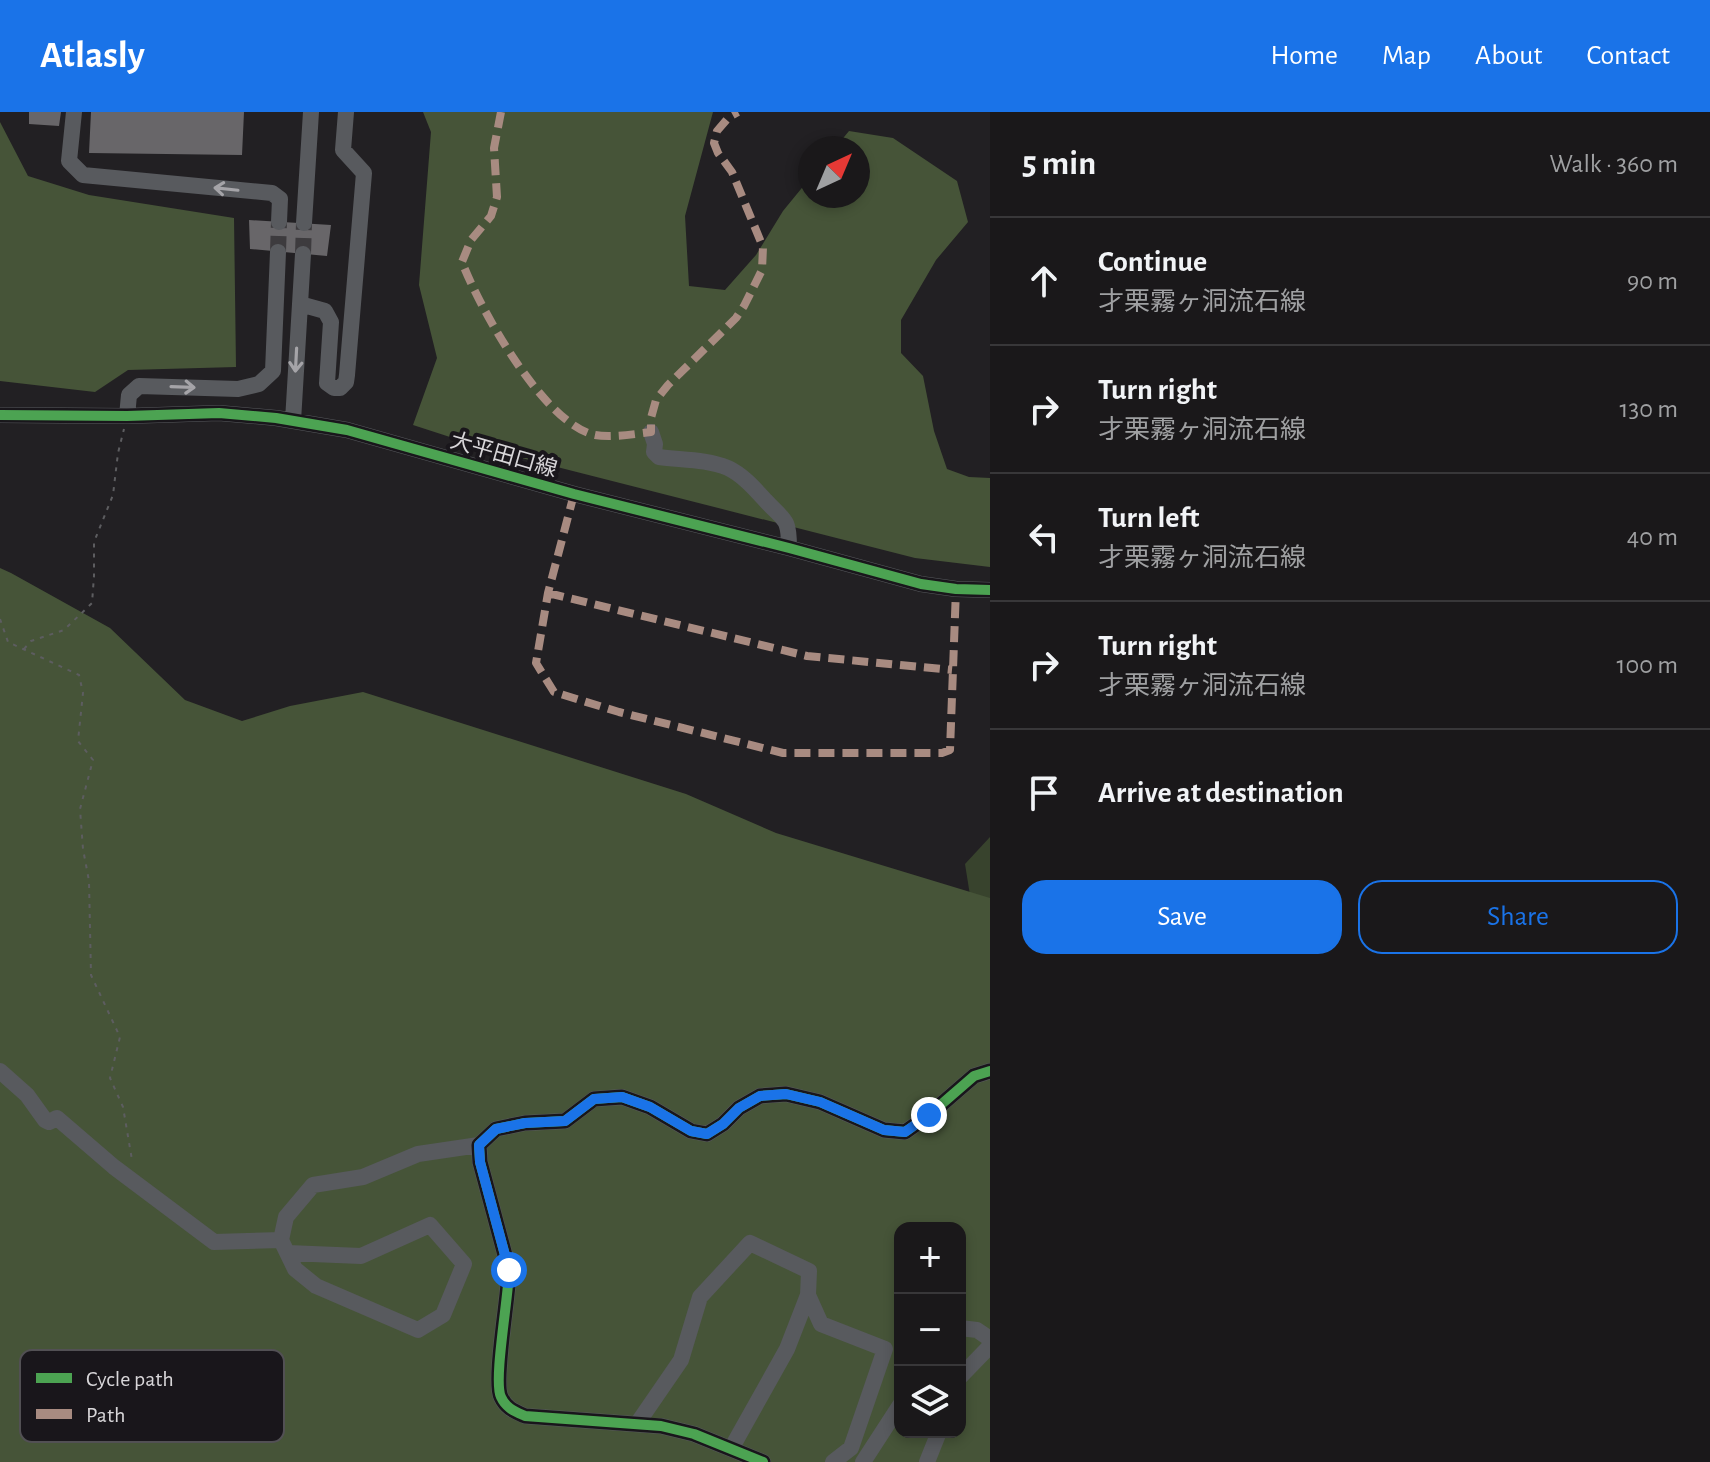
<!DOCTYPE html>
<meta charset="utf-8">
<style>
:root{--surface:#1a181a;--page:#232123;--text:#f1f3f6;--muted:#9fa0a2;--line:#383739;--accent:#1a73e8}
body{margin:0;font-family:"Alegreya Sans","Noto Sans JP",sans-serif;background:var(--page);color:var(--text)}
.controls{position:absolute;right:24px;bottom:24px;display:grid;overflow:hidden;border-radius:16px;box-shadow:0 4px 12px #0003}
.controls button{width:72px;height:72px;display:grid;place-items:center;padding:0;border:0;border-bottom:2px solid var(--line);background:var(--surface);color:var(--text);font:40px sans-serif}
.compass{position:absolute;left:798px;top:24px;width:72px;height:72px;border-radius:50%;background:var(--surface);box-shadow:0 4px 12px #0003;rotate:44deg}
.stop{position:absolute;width:24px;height:24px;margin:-18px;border:6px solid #1a73e8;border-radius:50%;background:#fff}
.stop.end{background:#1a73e8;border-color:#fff;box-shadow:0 2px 8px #0008}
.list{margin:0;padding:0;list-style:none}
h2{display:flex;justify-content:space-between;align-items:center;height:104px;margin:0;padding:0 32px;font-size:34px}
h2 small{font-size:26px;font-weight:400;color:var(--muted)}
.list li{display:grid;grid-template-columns:52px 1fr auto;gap:24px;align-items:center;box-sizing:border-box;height:128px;padding:0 32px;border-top:2px solid var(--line)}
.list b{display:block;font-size:30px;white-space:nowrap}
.list p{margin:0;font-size:26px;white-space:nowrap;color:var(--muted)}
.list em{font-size:26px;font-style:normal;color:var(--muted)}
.actions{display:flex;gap:16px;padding:24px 32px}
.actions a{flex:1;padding:18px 0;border:2px solid var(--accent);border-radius:24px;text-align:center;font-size:28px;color:var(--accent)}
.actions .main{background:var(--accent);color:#fff}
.icon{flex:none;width:44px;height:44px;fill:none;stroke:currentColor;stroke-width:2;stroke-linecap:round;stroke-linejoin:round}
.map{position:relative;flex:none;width:990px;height:1350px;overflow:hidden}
header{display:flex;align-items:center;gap:48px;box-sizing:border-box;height:112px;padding:0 40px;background:var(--accent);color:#fff}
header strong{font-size:38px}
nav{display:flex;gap:44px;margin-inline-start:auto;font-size:28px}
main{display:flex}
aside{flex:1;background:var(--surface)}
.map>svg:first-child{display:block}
.green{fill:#38432d}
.forest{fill:#465438;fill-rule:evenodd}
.building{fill:#686669}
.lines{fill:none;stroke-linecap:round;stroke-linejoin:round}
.minor-tunnel{stroke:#3d3b3e;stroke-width:16;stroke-dasharray:16 8;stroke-linecap:butt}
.path{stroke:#5d5d60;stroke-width:2;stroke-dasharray:4 6;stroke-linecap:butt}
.minor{stroke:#585a5e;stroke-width:16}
.quiet{stroke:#a88b81;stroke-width:8;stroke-dasharray:16 8;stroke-linecap:butt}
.cycleway-casing{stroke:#19161b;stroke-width:15}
.cycleway{stroke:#4ca352;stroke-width:10}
.oneway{stroke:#a5a4a8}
.route{stroke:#1a73e8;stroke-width:10}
.labels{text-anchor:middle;stroke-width:8;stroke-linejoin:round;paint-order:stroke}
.street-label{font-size:22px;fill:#d8d6d9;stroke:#19161b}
.key{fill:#19161b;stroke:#525054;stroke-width:2}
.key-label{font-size:22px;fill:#d8d6d9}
</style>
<header>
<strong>Atlasly</strong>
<nav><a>Home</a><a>Map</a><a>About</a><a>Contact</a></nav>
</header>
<main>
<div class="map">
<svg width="990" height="1350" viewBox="0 0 990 1350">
<rect width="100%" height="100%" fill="#222023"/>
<!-- green -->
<path class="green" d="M990,725V854L981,852L965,752Z"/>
<!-- forest -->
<path class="forest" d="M423,0H713L685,104L689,174L725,178L756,143L783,99L810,66V84H858V36H835L849,19L893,26L957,69L968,110L936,148L901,208V241L923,264L934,319L947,357L969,365L990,366V455L915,446L490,338L413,313L437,246L419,173L431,20Z
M0,10L28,64L89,83L234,106L236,255L128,258L95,280L0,269Z
M0,456L11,461L110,516L185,588L242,609L290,594L363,580L686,682L776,721L990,786V1350H0ZM900,1116H960V1320H900Z"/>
<!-- building -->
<path class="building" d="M29,0H61L59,14L29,12Z
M91,0H244L242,43L89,41Z
M249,108L331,113L327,144L250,137Z"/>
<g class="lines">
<!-- minor-tunnel -->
<path class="minor-tunnel" d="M278,140L279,110
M303,142L304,111"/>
<!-- path -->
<path class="path" d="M0,507L8,530L79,563L83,581L78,629L93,648L80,697L83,737L89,769L91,863L120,925L110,966L123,995L132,1048
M24,537L31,529L64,518L92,491L94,464V430L113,383L118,341L124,317"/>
<!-- minor -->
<path class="minor" d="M74,0L69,49L83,63L272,81L280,87L279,110
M304,111L311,0
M300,192L325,199L331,210L327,271L334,276H340L346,270L347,263L364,61L343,38L346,0
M0,303L127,304L219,301L276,306L347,318L574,382L789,436L921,472L956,477L990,478
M127,304L129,283L139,274L238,277L259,272L273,259L278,140
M293,309L303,142
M651,320L655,332L654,340L659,345C681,348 707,347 728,356C743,363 755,377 766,389C785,410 789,405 789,436
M0,959L27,983L45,1008L49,1010L57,1006L114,1055L214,1130L281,1128
M479,1033L496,1017L525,1011L565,1009L594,987L622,985L650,995L691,1019L707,1022L723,1012L739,996L760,984L786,982L820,990L884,1018L905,1020L929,1003L974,964L990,959
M479,1033L480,1050L509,1158C509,1183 493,1269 501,1285C506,1296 514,1299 525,1304L661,1314L694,1322L763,1350
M288,1141L361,1144L430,1113L464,1152L443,1203L418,1218L316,1174L295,1157L281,1128L286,1105L313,1073L363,1065L418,1042L479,1033
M808,1183L821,1212L885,1237L851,1336L833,1350
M960,1216L977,1218L990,1227
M960,1265L990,1234
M637,1312L681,1248L700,1185L750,1131L809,1159L808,1183L787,1237L731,1337
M863,1350L900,1293
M927,1350L939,1320"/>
<!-- quiet -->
<path class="quiet" d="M501,0L494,36L497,85L491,104L471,128L462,150C480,197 544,312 595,323C611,326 635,322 651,320V306L656,288L668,273L736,206L744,194L762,158L763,135L732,60L718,41L714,31L717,19L729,5L738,0
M574,382L548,481L536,551L554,580L619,600L783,641H942L950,638L956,477
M548,481L807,544L952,558"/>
<defs>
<path id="cycleway" d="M0,303L127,304L219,301L276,306L347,318L574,382L789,436L921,472L956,477L990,478
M763,1350L694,1322L661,1314L525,1304C514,1299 506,1296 501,1285C493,1269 509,1183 509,1158L480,1050L479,1033L496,1017L525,1011L565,1009L594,987L622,985L650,995L691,1019L707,1022L723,1012L739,996L760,984L786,982L820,990L884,1018L905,1020L929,1003L974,964L990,959"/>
</defs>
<!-- cycleway casing -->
<use href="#cycleway" class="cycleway-casing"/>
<!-- cycleway -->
<use href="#cycleway" class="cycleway"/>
</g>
<!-- one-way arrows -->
<defs><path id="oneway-shaft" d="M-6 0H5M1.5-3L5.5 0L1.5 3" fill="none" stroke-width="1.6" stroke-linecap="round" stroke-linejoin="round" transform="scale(2)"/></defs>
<g class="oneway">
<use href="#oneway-shaft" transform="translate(226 77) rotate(-174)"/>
<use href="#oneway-shaft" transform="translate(296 248) rotate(93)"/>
<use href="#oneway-shaft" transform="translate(183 275) rotate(2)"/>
</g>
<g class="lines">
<!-- route -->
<path class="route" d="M509,1158L480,1050L479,1033L496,1017L525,1011L565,1009L594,987L622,985L650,995L691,1019L707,1022L723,1012L739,996L760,984L786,982L820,990L884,1018L905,1020L929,1003"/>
</g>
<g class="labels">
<!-- street labels -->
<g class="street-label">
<text transform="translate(504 342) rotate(16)" y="8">大平田口線</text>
</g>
</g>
<!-- legend -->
<rect x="20" y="1238" width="264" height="92" rx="12" class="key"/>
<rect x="36" y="1261" width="36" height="10" fill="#4ca352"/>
<rect x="36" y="1297" width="36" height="10" fill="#a88b81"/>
<g class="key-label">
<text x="86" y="1274">Cycle path</text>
<text x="86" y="1310">Path</text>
</g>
</svg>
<div class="controls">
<button>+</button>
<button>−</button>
<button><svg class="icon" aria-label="layers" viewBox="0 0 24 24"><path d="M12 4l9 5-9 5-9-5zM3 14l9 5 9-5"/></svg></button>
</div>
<svg class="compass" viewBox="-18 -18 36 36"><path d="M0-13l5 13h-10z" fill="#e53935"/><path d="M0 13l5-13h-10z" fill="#9fa0a2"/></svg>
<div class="stop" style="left:509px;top:1158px"></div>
<div class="stop end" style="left:929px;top:1003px"></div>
</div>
<aside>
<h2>5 min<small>Walk · 360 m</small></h2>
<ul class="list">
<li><svg class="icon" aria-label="ahead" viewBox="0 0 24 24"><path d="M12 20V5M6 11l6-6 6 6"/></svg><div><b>Continue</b><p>才栗霧ヶ洞流石線</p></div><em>90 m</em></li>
<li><svg class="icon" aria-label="right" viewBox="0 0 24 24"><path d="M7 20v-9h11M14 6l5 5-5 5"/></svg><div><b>Turn right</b><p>才栗霧ヶ洞流石線</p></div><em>130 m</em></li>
<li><svg class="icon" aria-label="left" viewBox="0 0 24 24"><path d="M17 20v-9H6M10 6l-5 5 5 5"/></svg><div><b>Turn left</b><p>才栗霧ヶ洞流石線</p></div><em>40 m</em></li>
<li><svg class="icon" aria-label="right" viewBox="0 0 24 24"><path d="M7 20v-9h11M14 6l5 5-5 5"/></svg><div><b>Turn right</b><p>才栗霧ヶ洞流石線</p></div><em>100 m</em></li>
<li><svg class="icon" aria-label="arrive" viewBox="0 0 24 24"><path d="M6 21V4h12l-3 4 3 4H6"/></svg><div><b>Arrive at destination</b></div></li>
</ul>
<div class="actions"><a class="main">Save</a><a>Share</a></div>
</aside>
</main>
